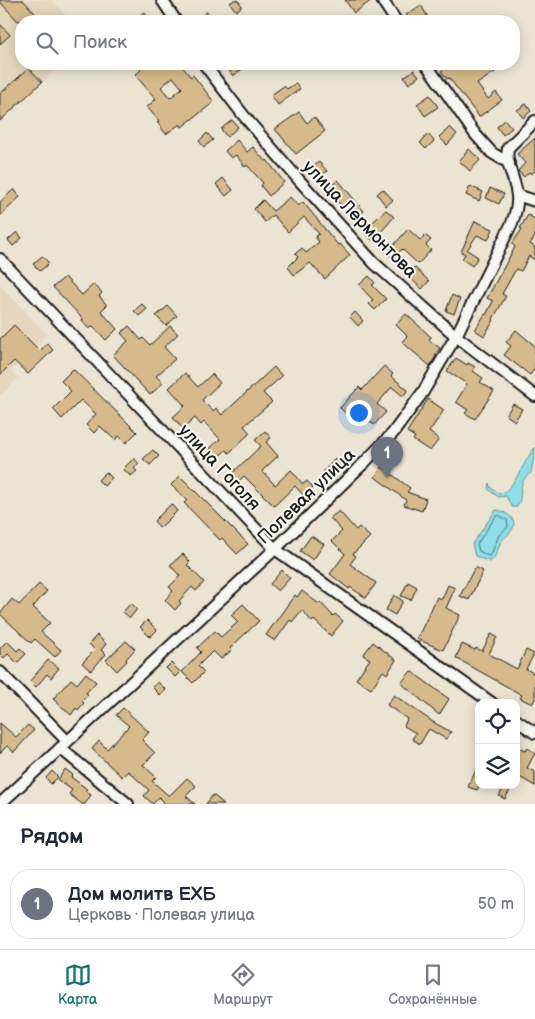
<!DOCTYPE html>
<html lang="ru">
<meta charset="utf-8">
<style>
:root{--surface:#fff;--page:#f6f6f7;--text:#1f2937;--muted:#747a83;--line:#e0e1e3;--accent:#0f766e}
body{margin:0;font-family:"Balsamiq Sans",sans-serif;background:var(--page);color:var(--text)}
.controls{position:absolute;right:15px;bottom:15px;display:grid;overflow:hidden;border-radius:10px;box-shadow:0 2px 12px #0003}
.controls button{width:45px;height:45px;display:grid;place-items:center;padding:0;border:0;border-bottom:1px solid var(--line);background:var(--surface);color:var(--text);font:25px sans-serif}
.you{position:absolute;left:358px;top:412px;width:18px;height:18px;margin:-12px;border:4px solid #fff;border-radius:50%;background:#1a73e8;box-shadow:0 0 0 8px #1a73e833}
.badge{display:grid;place-items:center;width:32px;height:32px;border-radius:50%;background:var(--accent);color:#fff;font-size:16px;font-weight:700}
.pin{position:absolute;translate:-50% -41px;filter:drop-shadow(0 1px 2px #0008)}
.pin::after{content:'';position:absolute;top:26px;width:18px;height:15px;background:inherit;clip-path:polygon(0 0,100% 0,50% 100%)}
.list{margin:0;padding:0;list-style:none}
h2{display:flex;justify-content:space-between;align-items:center;height:65px;margin:0;padding:0 20px;font-size:21px}
h2 small{font-size:16px;font-weight:400;color:var(--muted)}
.list li{display:grid;grid-template-columns:32px 1fr auto;gap:15px;align-items:center;box-sizing:border-box;height:70px;margin:0 10px 10px;padding:0 10px;border:1px solid var(--line);border-radius:20px}
.list b{display:block;font-size:19px;white-space:nowrap}
.list p{margin:0;font-size:16px;white-space:nowrap;color:var(--muted)}
.list em{font-size:16px;font-style:normal;color:var(--muted)}
.icon{flex:none;width:28px;height:28px;fill:none;stroke:currentColor;stroke-width:2;stroke-linecap:round;stroke-linejoin:round}
.map{position:relative;flex:none;width:535px;height:804px;overflow:hidden}
.search{position:absolute;background:var(--surface);box-shadow:0 2px 12px #0003;left:15px;right:15px;top:15px;height:55px;display:flex;align-items:center;gap:12px;box-sizing:border-box;padding:0 18px;border-radius:20px;color:var(--muted);font-size:19px}
.sheet{height:145px;background:var(--surface)}
nav{display:flex;justify-content:space-around;align-items:center;box-sizing:border-box;height:70px;border-top:1px solid var(--line);background:var(--surface);font-size:14px;color:var(--muted)}
nav a{display:grid;justify-items:center;gap:2px}
nav .on{color:var(--accent)}
.map>svg:first-child{display:block}
.built{fill:#e5d7bd}
.water{fill:#8edfe8;stroke:#609196}
.lines{fill:none;stroke-linecap:round;stroke-linejoin:round}
.shore{stroke:#4a6a6e;stroke-width:1}
.building{fill:#d6ba8b;stroke:#1c1c1c;fill-rule:evenodd}
.minor-casing{stroke:#1c1c1c;stroke-width:14}
.minor{stroke:#f6f6f2;stroke-width:10}
.labels{text-anchor:middle;stroke-width:4;stroke-linejoin:round;paint-order:stroke}
.street-label{font-size:18px;fill:#1c1c1c;stroke:#f6f6f2}
</style>
<div class="map">
<svg width="535" height="804" viewBox="0 0 535 804">
<rect width="100%" height="100%" fill="#ece4d3"/>
<filter id="ink" filterUnits="userSpaceOnUse"><feTurbulence type="fractalNoise" baseFrequency=".02" numOctaves="2"/><feDisplacementMap in="SourceGraphic" scale="10" xChannelSelector="R" yChannelSelector="G"/><feConvolveMatrix kernelMatrix="1 2 1 2 8 2 1 2 1" color-interpolation-filters="sRGB"/></filter>
<g filter="url(#ink)">
<!-- built -->
<path class="built" d="M0,0H52L71,21H21V64H62L0,121Z
M0,285L47,334L11,371L18,378L0,396Z"/>
<!-- water -->
<path class="water" d="M535,447C535,457 532,464 531,473C516,481 524,496 517,507H512L506,496L498,497L488,489L489,483L490,487L499,494C513,492 525,459 535,447Z
M496,510C505,511 519,519 512,530C509,535 504,537 501,542C497,549 497,557 490,562L475,556L472,544Z"/>
<g class="lines">
<!-- shore -->
<path class="shore" d="M500,516L507,520L508,527L499,535L491,555L488,556L479,551L477,544L496,516Z"/>
</g>
<!-- building -->
<path class="building" d="M0,0H23L42,21H18L0,2Z
M234,0H238L242,6L236,11L230,3Z
M345,0H372L354,13Z
M421,5L430,21H411L406,15Z
M144,12L151,21H132Z
M207,12L214,21H194Z
M0,24L10,35L0,44Z
M136,64H180L191,77L193,75L214,102L182,127L180,124L166,134L157,122L159,121L147,107L156,99L135,75L141,70ZM173,77L182,88L170,98L161,87Z
M232,64H249L233,76L227,67Z
M444,64H489L495,72L477,84L488,99L496,92L502,100L479,117L449,78L447,79L441,71L447,67Z
M29,68L42,82L0,121V94Z
M414,70L419,76L409,84L404,77Z
M296,83L300,89L278,105L271,95L284,86L287,89Z
M430,95L438,107L425,116L417,104Z
M526,104L531,111L523,118L517,110Z
M299,112L307,123L314,117L325,131L296,154L275,129Z
M232,120L238,127L227,137L221,129Z
M505,120L512,128L503,135L497,127Z
M450,127L457,134L447,145L439,137Z
M207,133L213,140L204,147L199,141Z
M428,134L434,141L426,149L420,143Z
M535,138V171L531,174L529,172L524,177L518,171L525,163L517,154Z
M237,140L247,152L253,147L265,161L267,160L284,182L269,196L261,186L263,183L247,165L245,167L236,155L231,158L225,151Z
M469,149L480,160L470,171L459,161Z
M319,162L327,171L316,180L308,171Z
M223,178L233,190L226,196L216,184Z
M338,180L364,211L353,220L327,189Z
M470,186L483,192L479,201L466,195Z
M490,188L504,194L499,204L486,198Z
M14,189L20,197L0,216V202Z
M383,189L393,200L386,206L377,194Z
M290,197L298,206L303,202L338,245L340,244L350,255L325,279L310,263L294,275L288,267L298,257L295,254L302,248L306,253L319,242L315,237L319,234L304,217L288,232L273,215L265,222L254,209L263,200L273,211Z
M386,210L394,217L373,241L363,231Z
M528,215L535,219V237L530,244L535,247V260L529,256L521,271L516,269L502,294L506,296L493,319L494,320L484,336L475,330L485,314L486,315L493,301L487,298L515,247L512,244L522,229L520,228Z
M475,221L493,229L488,240L477,235L467,250L478,257L472,266L462,259L465,254L461,252Z
M408,229L420,240L425,235L431,240L426,245L431,250L418,264L402,249L393,259L387,253Z
M17,232L22,238L13,246L8,240Z
M42,256L49,263L40,271L33,264Z
M414,267L429,281L422,289L407,275Z
M369,276L375,283L372,285L386,299L375,310L369,304L373,300L359,285Z
M65,277L82,295L94,284L102,293L99,296L107,305L101,311L117,329L106,340L93,326L89,329L82,321L83,319L53,287Z
M452,295L460,299L454,314L446,311Z
M142,304L147,309L139,316L134,311Z
M168,306L177,316L166,326L156,316Z
M355,312L363,321L358,326L350,317Z
M406,314L431,337L429,340L440,348L435,355L436,356L430,366L402,342L407,336L396,325Z
M14,325L40,351L47,343L53,350L28,374L14,361L0,375V339Z
M129,326L141,340L143,338L150,345L170,326L178,334L164,347L175,359L156,376L163,383L150,395L113,355L128,341L121,333Z
M516,330L535,346V368L530,375L504,355L511,346L506,342Z
M456,358L467,365L468,363L475,367L473,371L483,378L480,382L494,391L475,419L465,413L468,410L456,402L467,384L447,371Z
M384,366L393,374L391,376L408,390L403,396L392,387L377,404L386,412L374,425L356,408L349,416L340,408L359,387L362,390Z
M274,367L282,376L263,393L272,402L244,426L250,433L229,453L226,450L214,461L206,452L220,439L204,422L201,425L195,418L183,429L173,417L185,406L169,388L185,373L198,387L212,374L220,383L202,400L213,411L216,408L222,415Z
M73,369L137,432L126,443L119,436L115,440L100,426L94,433L86,425L96,414L81,400L62,419L53,409L71,391L61,381Z
M428,399L444,410L429,432L439,439L430,451L413,440L415,437L407,432Z
M513,404L522,409L515,421L506,415Z
M265,431L271,438L266,442L278,456L262,471L275,485L291,470L303,484L307,481L313,487L304,496L295,486L274,506L244,476L235,485L228,477L261,446L255,440Z
M153,450L159,456L150,465L143,459Z
M134,458L139,464L134,468L137,471L131,476L123,469Z
M335,459L342,467L330,479L323,472Z
M382,467L410,488L407,492L426,499L422,511L404,505L406,500L375,477Z
M106,472L112,478L104,486L98,480Z
M180,476L248,544L237,554L222,538L220,540L184,503L187,500L171,485Z
M171,504L177,511L160,528L154,521Z
M339,511L356,530L359,527L370,537L353,554L356,556L350,564L376,583L366,598L350,587L349,589L330,574L345,554L332,541L342,531L330,518Z
M311,536L324,544L313,560L300,551Z
M183,554L190,562L187,565L204,582L196,591L192,587L179,601L181,603L175,610L165,600L173,591L169,587L180,576L170,565Z
M475,567L483,571L469,600L460,596Z
M282,570L290,578L278,591L270,584Z
M408,582L417,587L411,600L401,596Z
M39,584L47,591L33,607L50,623L41,632L61,650L55,657L35,639L31,643L0,614L12,599L19,605Z
M448,585L455,588L446,608L460,615L443,650L417,639L437,597L442,599Z
M302,591L319,604L320,602L333,616L335,614L343,621L331,636L314,620L312,622L302,610L292,622L290,620L275,641L266,635L291,600L295,595L297,597Z
M394,595L403,601L395,615L386,610Z
M131,603L137,609L130,618L123,612Z
M243,604L259,621L230,648L232,650L221,659L213,651L198,666L204,672L193,683L182,672L201,652L197,648L215,631L221,637L238,622L231,615Z
M147,620L157,630L150,637L140,627Z
M491,634L497,637L489,654L517,669L526,650L534,654L526,669L535,674V699L532,704L520,698L522,695L456,658L462,644L475,650L476,648L482,651Z
M97,635L106,644L101,650L106,654L91,671L82,663L95,650L89,644Z
M7,641L17,651L20,648L26,654L17,663L8,654L4,658L0,654V648Z
M126,641L135,649L126,659L127,661L117,671L106,660Z
M373,642L396,660L387,674L383,671L371,689L356,679L370,659L363,655Z
M48,660L59,668L51,678L47,674L36,687L30,681Z
M171,663L180,672L175,677L166,668Z
M411,671L449,699L439,715L401,683Z
M86,673L96,682L86,693L88,694L82,701L84,703L78,710L76,708L71,715L53,699L71,679L77,684Z
M158,682L166,690L160,695L152,687Z
M394,695L433,722L451,732L446,739L429,729L420,744L412,739L416,733L404,726L407,719L387,705Z
M123,708L149,732L142,740L155,753L143,765L156,777L152,781L169,796L187,778L196,786L186,796L195,804H163L164,802L159,797L153,804L144,796L149,790L128,771L122,777L92,749L99,741L107,749L129,726L116,715Z
M0,723L16,737L28,725L34,730L14,752L7,746L0,753Z
M516,747L525,751L527,748L535,753L527,768L535,772V786L516,775Z
M479,764V786L477,790L468,787Z
M65,769L73,775L71,777L87,789L85,791L91,795L85,804H82L69,794L72,790L58,780Z
M52,771L58,777L51,784L46,778Z
M504,787L510,790L505,799L499,796Z
M213,795L224,804H206Z"/>
<g class="lines">
<defs>
<path id="minor" d="M162,0L176,21
M382,0L396,21
M204,64L244,116L299,180L374,263L456,336L535,396
M426,64L475,134L492,153L509,163
M517,195L535,201
M0,259L275,549L492,703
M0,672L67,741
M516,720L535,733
M60,748L128,804
M0,804L275,549L365,462L393,433L423,392L456,336L512,223C515,215 518,205 517,196C516,180 505,165 508,148L535,121"/>
</defs>
<!-- minor casing -->
<use href="#minor" class="minor-casing"/>
<!-- minor -->
<use href="#minor" class="minor"/>
</g>
</g>
<g class="labels">
<!-- street labels -->
<g class="street-label">
<text transform="translate(360 219) rotate(46)" y="6">улица Лермонтова</text>
<text transform="translate(220 467) rotate(47)" y="6">улица Гоголя</text>
<text transform="translate(306 496) rotate(-44)" y="6">Полевая улица</text>
</g>
</g>
</svg>
<div class="controls">
<button><svg class="icon" aria-label="locate" viewBox="0 0 24 24"><circle cx="12" cy="12" r="6"/><path d="M12 2v4M12 18v4M2 12h4M18 12h4"/></svg></button>
<button><svg class="icon" aria-label="layers" viewBox="0 0 24 24"><path d="M12 4l9 5-9 5-9-5zM3 14l9 5 9-5"/></svg></button>
</div>
<div class="you"></div>
<div class="pin badge" style="left:387px;top:478px;background:#6b7280">1</div>
<div class="search"><svg class="icon" aria-label="search" viewBox="0 0 24 24"><circle cx="10" cy="10" r="6"/><path d="M15 15l6 6"/></svg>Поиск</div>
</div>
<section class="sheet">
<h2>Рядом<small></small></h2>
<ul class="list">
<li><span class="badge" style="background:#6b7280">1</span><div><b>Дом молитв ЕХБ</b><p>Церковь · Полевая улица</p></div><em>50 m</em></li>
</ul>
</section>
<nav>
<a class="on"><svg class="icon" aria-label="map" viewBox="0 0 24 24"><path d="M3 6l6-2 6 2 6-2v14l-6 2-6-2-6 2zM9 4v14M15 6v14"/></svg>Карта</a>
<a><svg class="icon" aria-label="directions" viewBox="0 0 24 24"><path d="M12 3l9 9-9 9-9-9zM9 14v-3h6M13 9l2 2-2 2"/></svg>Маршрут</a>
<a><svg class="icon" aria-label="saved" viewBox="0 0 24 24"><path d="M7 4h10v16l-5-4-5 4z"/></svg>Сохранённые</a>
</nav>
